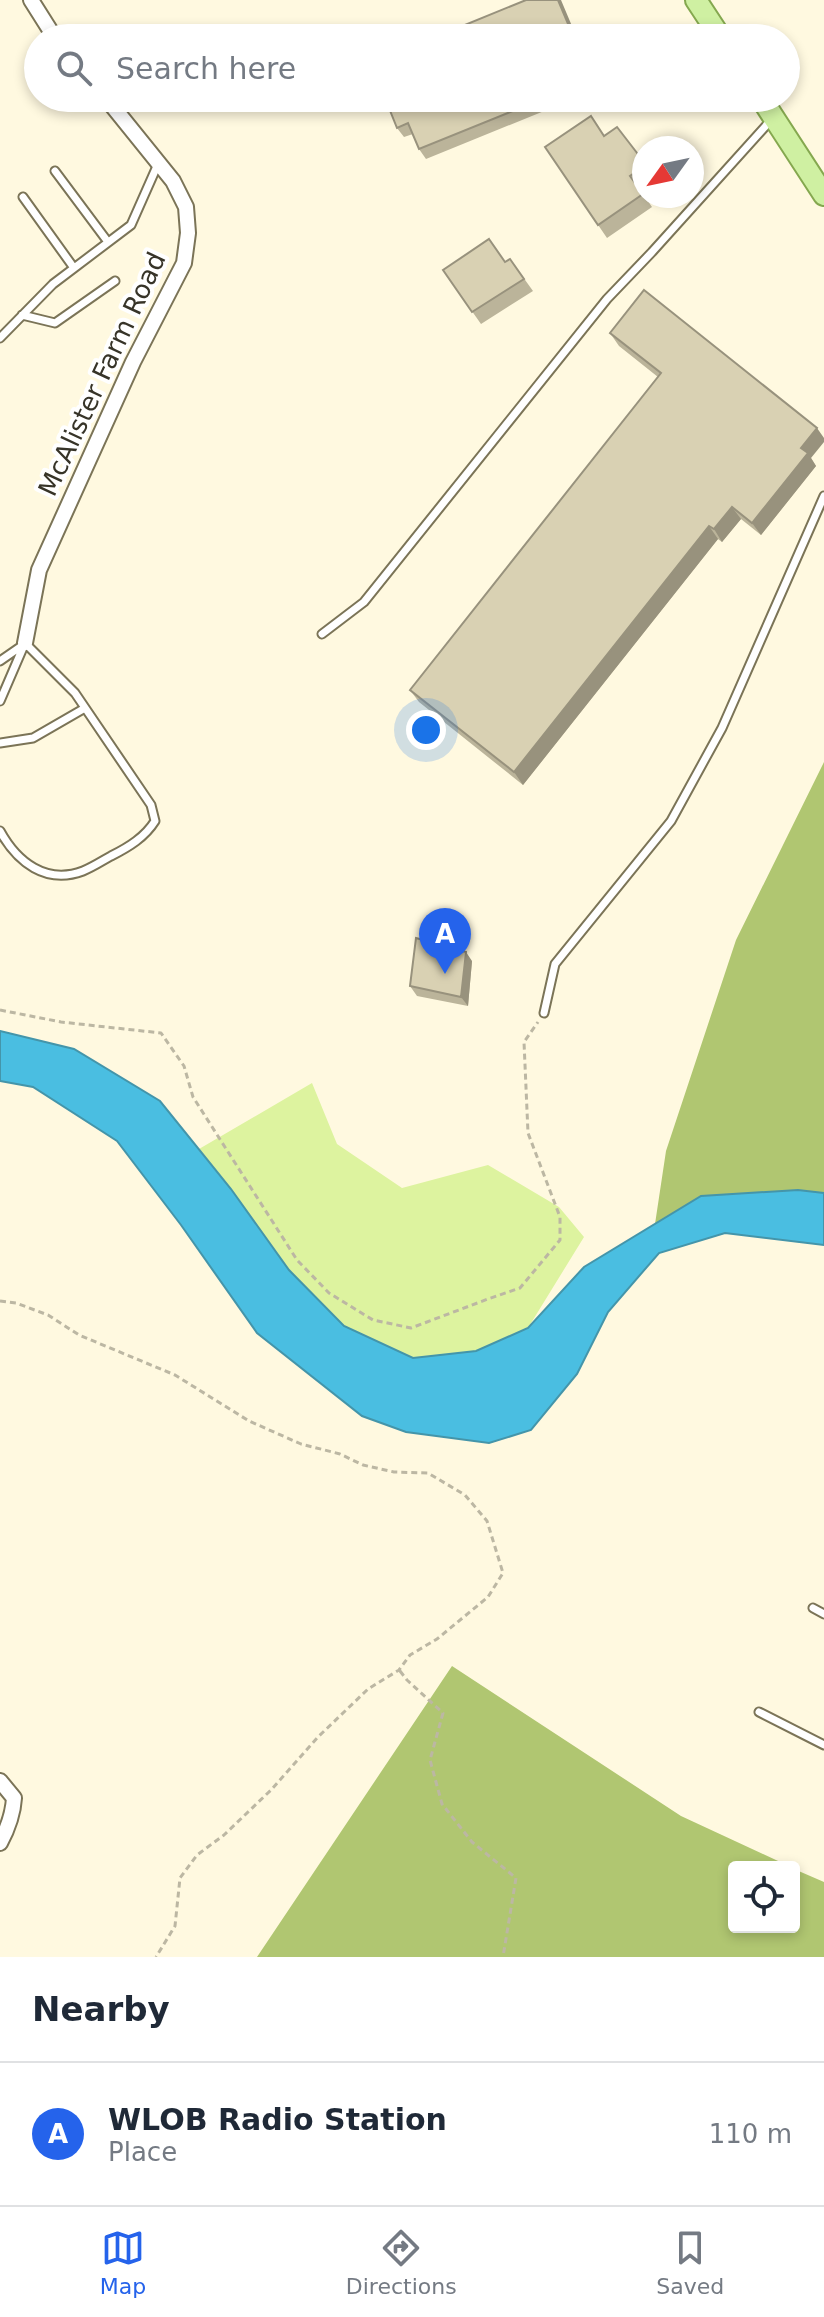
<!DOCTYPE html>
<style>
:root{--surface:#fff;--page:#f6f6f7;--text:#1f2937;--muted:#747a83;--line:#e0e1e3;--accent:#2563eb}
body{margin:0;font-family:"DejaVu Sans",sans-serif;background:var(--page);color:var(--text)}
.controls{position:absolute;right:24px;bottom:24px;display:grid;overflow:hidden;border-radius:8px;box-shadow:0 4px 12px #0003}
.controls button{width:72px;height:72px;display:grid;place-items:center;padding:0;border:0;border-bottom:2px solid var(--line);background:var(--surface);color:var(--text);font:40px sans-serif}
.compass{position:absolute;left:632px;top:136px;width:72px;height:72px;border-radius:50%;background:var(--surface);box-shadow:0 4px 12px #0003;rotate:237deg}
.you{position:absolute;left:426px;top:730px;width:28px;height:28px;margin:-20px;border:6px solid #fff;border-radius:50%;background:#1a73e8;box-shadow:0 0 0 12px #1a73e833}
.badge{display:grid;place-items:center;width:52px;height:52px;border-radius:50%;background:var(--accent);color:#fff;font-size:26px;font-weight:700}
.pin{position:absolute;translate:-50% -66px;filter:drop-shadow(0 2px 4px #0008)}
.pin::after{content:'';position:absolute;top:42px;width:28px;height:24px;background:inherit;clip-path:polygon(0 0,100% 0,50% 100%)}
.list{margin:0;padding:0;list-style:none}
h2{display:flex;justify-content:space-between;align-items:center;height:104px;margin:0;padding:0 32px;font-size:34px}
h2 small{font-size:26px;font-weight:400;color:var(--muted)}
.list li{display:grid;grid-template-columns:52px 1fr auto;gap:24px;align-items:center;box-sizing:border-box;height:144px;padding:0 32px;border-top:2px solid var(--line)}
.list b{display:block;font-size:30px;white-space:nowrap}
.list p{margin:0;font-size:26px;white-space:nowrap;color:var(--muted)}
.list em{font-size:26px;font-style:normal;color:var(--muted)}
.icon{flex:none;width:44px;height:44px;fill:none;stroke:currentColor;stroke-width:2;stroke-linecap:round;stroke-linejoin:round}
.map{position:relative;flex:none;width:824px;height:1957px;overflow:hidden}
.search{position:absolute;background:var(--surface);box-shadow:0 4px 12px #0003;left:24px;right:24px;top:24px;height:88px;display:flex;align-items:center;gap:20px;box-sizing:border-box;padding:0 28px;border-radius:44px;color:var(--muted);font-size:30px}
.sheet{height:248px;background:var(--surface)}
nav{display:flex;justify-content:space-around;align-items:center;box-sizing:border-box;height:112px;border-top:2px solid var(--line);background:var(--surface);font-size:22px;color:var(--muted)}
nav a{display:grid;justify-items:center;gap:4px}
nav .on{color:var(--accent)}
.map>svg:first-child{display:block}
.green{fill:#ddf39f}
.forest{fill:#b0c671}
.water{fill:#4abee1;stroke:#4495aa;stroke-width:2}
.lines{fill:none;stroke-linecap:round;stroke-linejoin:round}
.lane-casing{stroke:#7b7457;stroke-width:11}
.street-casing{stroke:#7b7457;stroke-width:18}
.primary-casing{stroke:#85a84f;stroke-width:24}
.path{stroke:#bcb7a3;stroke-width:3;stroke-dasharray:6 4;stroke-linecap:butt}
.lane{stroke:#fff;stroke-width:7}
.street{stroke:#fff;stroke-width:14}
.primary{stroke:#cff0a2;stroke-width:20}
.wall{fill:#bbb49a}
.shaded-wall{fill:#98927d}
.building{fill:#d9d1b3;stroke:#98927d;stroke-width:2}
.labels{text-anchor:middle;stroke-width:8;stroke-linejoin:round;paint-order:stroke}
.street-label{font-size:26px;fill:#373428;stroke:#fff}
</style>
<div class="map">
<svg width="824" height="1957" viewBox="0 0 824 1957">
<rect width="100%" height="100%" fill="#fff9e0"/>
<!-- green -->
<path class="green" d="M312,1083L337,1144L402,1188L488,1165L559,1207L584,1237L528,1328L476,1351L413,1358L344,1326L289,1270L231,1189L199,1149Z"/>
<!-- forest -->
<path class="forest" d="M824,762V1193L798,1190L701,1196L655,1224L666,1151L736,940Z
M452,1666L681,1816L791,1867H734V1927H794V1869L824,1882V1957H257Z"/>
<!-- water -->
<path class="water" d="M0,1031L74,1049L160,1101L231,1189L289,1270L344,1326L413,1358L476,1351L528,1328L584,1267L701,1196L798,1190L824,1193V1245L725,1233L659,1253L608,1312L577,1374L531,1430L489,1443L406,1432L362,1416L257,1333L181,1225L117,1141L33,1087L0,1081Z"/>
<g class="lines">
<defs>
<path id="lane" d="M55,171L108,242
M23,197L74,268
M22,315L55,323L115,281
M0,338L53,284L131,225L158,164
M322,634L364,602L607,299L652,252L772,119
M0,661L23,645
M0,701L25,643
M0,743L33,738L85,708
M0,831C17,862 46,885 83,871C93,867 102,861 111,856C129,847 145,837 155,821L151,805L75,693L25,643
M544,1013L555,964L671,821L722,728L824,496
M813,1608L824,1614
M759,1712L824,1745"/>
<path id="street" d="M31,0L55,38
M25,643L39,570L133,362L184,263L188,233L186,207L173,181L106,98
M0,1781L14,1798C13,1815 8,1828 0,1843"/>
<path id="primary" d="M696,0L721,38
M761,98L824,195"/>
</defs>
<!-- lane casing -->
<use href="#lane" class="lane-casing"/>
<!-- street casing -->
<use href="#street" class="street-casing"/>
<!-- primary casing -->
<use href="#primary" class="primary-casing"/>
<!-- path -->
<path class="path" d="M0,1010L61,1022L161,1033L184,1066L193,1097L297,1260L329,1293L373,1320L411,1328L488,1299L520,1288L560,1240V1217L528,1133L524,1042L538,1022
M0,1301L16,1303L48,1315L79,1335L175,1375L249,1421L301,1444L340,1454L363,1465L394,1472L428,1473L465,1495L487,1521L503,1573L488,1597L437,1639L410,1655L399,1670L368,1689L318,1737L271,1790L224,1835L197,1855L180,1878L175,1926L156,1957
M400,1671L407,1680L443,1713L430,1760L442,1804L472,1842L516,1878L503,1957"/>
<!-- lane -->
<use href="#lane" class="lane"/>
<!-- street -->
<use href="#street" class="street"/>
<!-- primary -->
<use href="#primary" class="primary"/>
</g>
<!-- wall -->
<path class="wall" d="M385,98H576L426,159L419,149L413,134L404,137L397,128Z
M604,136L644,162V185L639,188L652,207L607,238L545,147Z
M510,259L533,291L481,324L443,270L505,262Z
M610,333L811,458L816,466L761,535L741,519L722,542L718,539L523,785L419,702L410,690L658,377L619,346Z
M472,961L468,1006L417,996L410,986Z"/>
<!-- shaded-wall -->
<path class="shaded-wall" d="M558,0H561L577,38H574Z
M817,428L824,438V442L811,458L816,466L761,535L752,523L801,448Z
M732,507L741,519L722,542L714,529Z
M709,526L718,539L523,785L514,772Z
M466,952L472,961L468,1006L461,997Z"/>
<!-- building -->
<path class="building" d="M526,0H558L574,38H433Z
M385,98H545L419,149L408,123L397,128Z
M591,116L604,136L617,127L644,162V166L630,176L643,194L598,225L545,147Z
M489,239L505,262L510,259L524,279L472,312L443,270Z
M644,290L817,428L801,448L808,453L752,523L732,507L714,529L709,526L514,772L410,690L661,373L610,333Z
M416,938L466,952L461,997L410,986Z"/>
<g class="labels">
<!-- street labels -->
<g class="street-label">
<text transform="translate(102 374) rotate(-65)" y="9">McAlister Farm Road</text>
</g>
</g>
</svg>
<div class="controls">
<button><svg class="icon" aria-label="locate" viewBox="0 0 24 24"><circle cx="12" cy="12" r="6"/><path d="M12 2v4M12 18v4M2 12h4M18 12h4"/></svg></button>
</div>
<svg class="compass" viewBox="-18 -18 36 36"><path d="M0-13l5 13h-10z" fill="#e53935"/><path d="M0 13l5-13h-10z" fill="#747a83"/></svg>
<div class="you"></div>
<div class="pin badge" style="left:445px;top:974px">A</div>
<div class="search"><svg class="icon" aria-label="search" viewBox="0 0 24 24"><circle cx="10" cy="10" r="6"/><path d="M15 15l6 6"/></svg>Search here</div>
</div>
<section class="sheet">
<h2>Nearby<small></small></h2>
<ul class="list">
<li><span class="badge">A</span><div><b>WLOB Radio Station</b><p>Place</p></div><em>110 m</em></li>
</ul>
</section>
<nav>
<a class="on"><svg class="icon" aria-label="map" viewBox="0 0 24 24"><path d="M3 6l6-2 6 2 6-2v14l-6 2-6-2-6 2zM9 4v14M15 6v14"/></svg>Map</a>
<a><svg class="icon" aria-label="directions" viewBox="0 0 24 24"><path d="M12 3l9 9-9 9-9-9zM9 14v-3h6M13 9l2 2-2 2"/></svg>Directions</a>
<a><svg class="icon" aria-label="saved" viewBox="0 0 24 24"><path d="M7 4h10v16l-5-4-5 4z"/></svg>Saved</a>
</nav>
